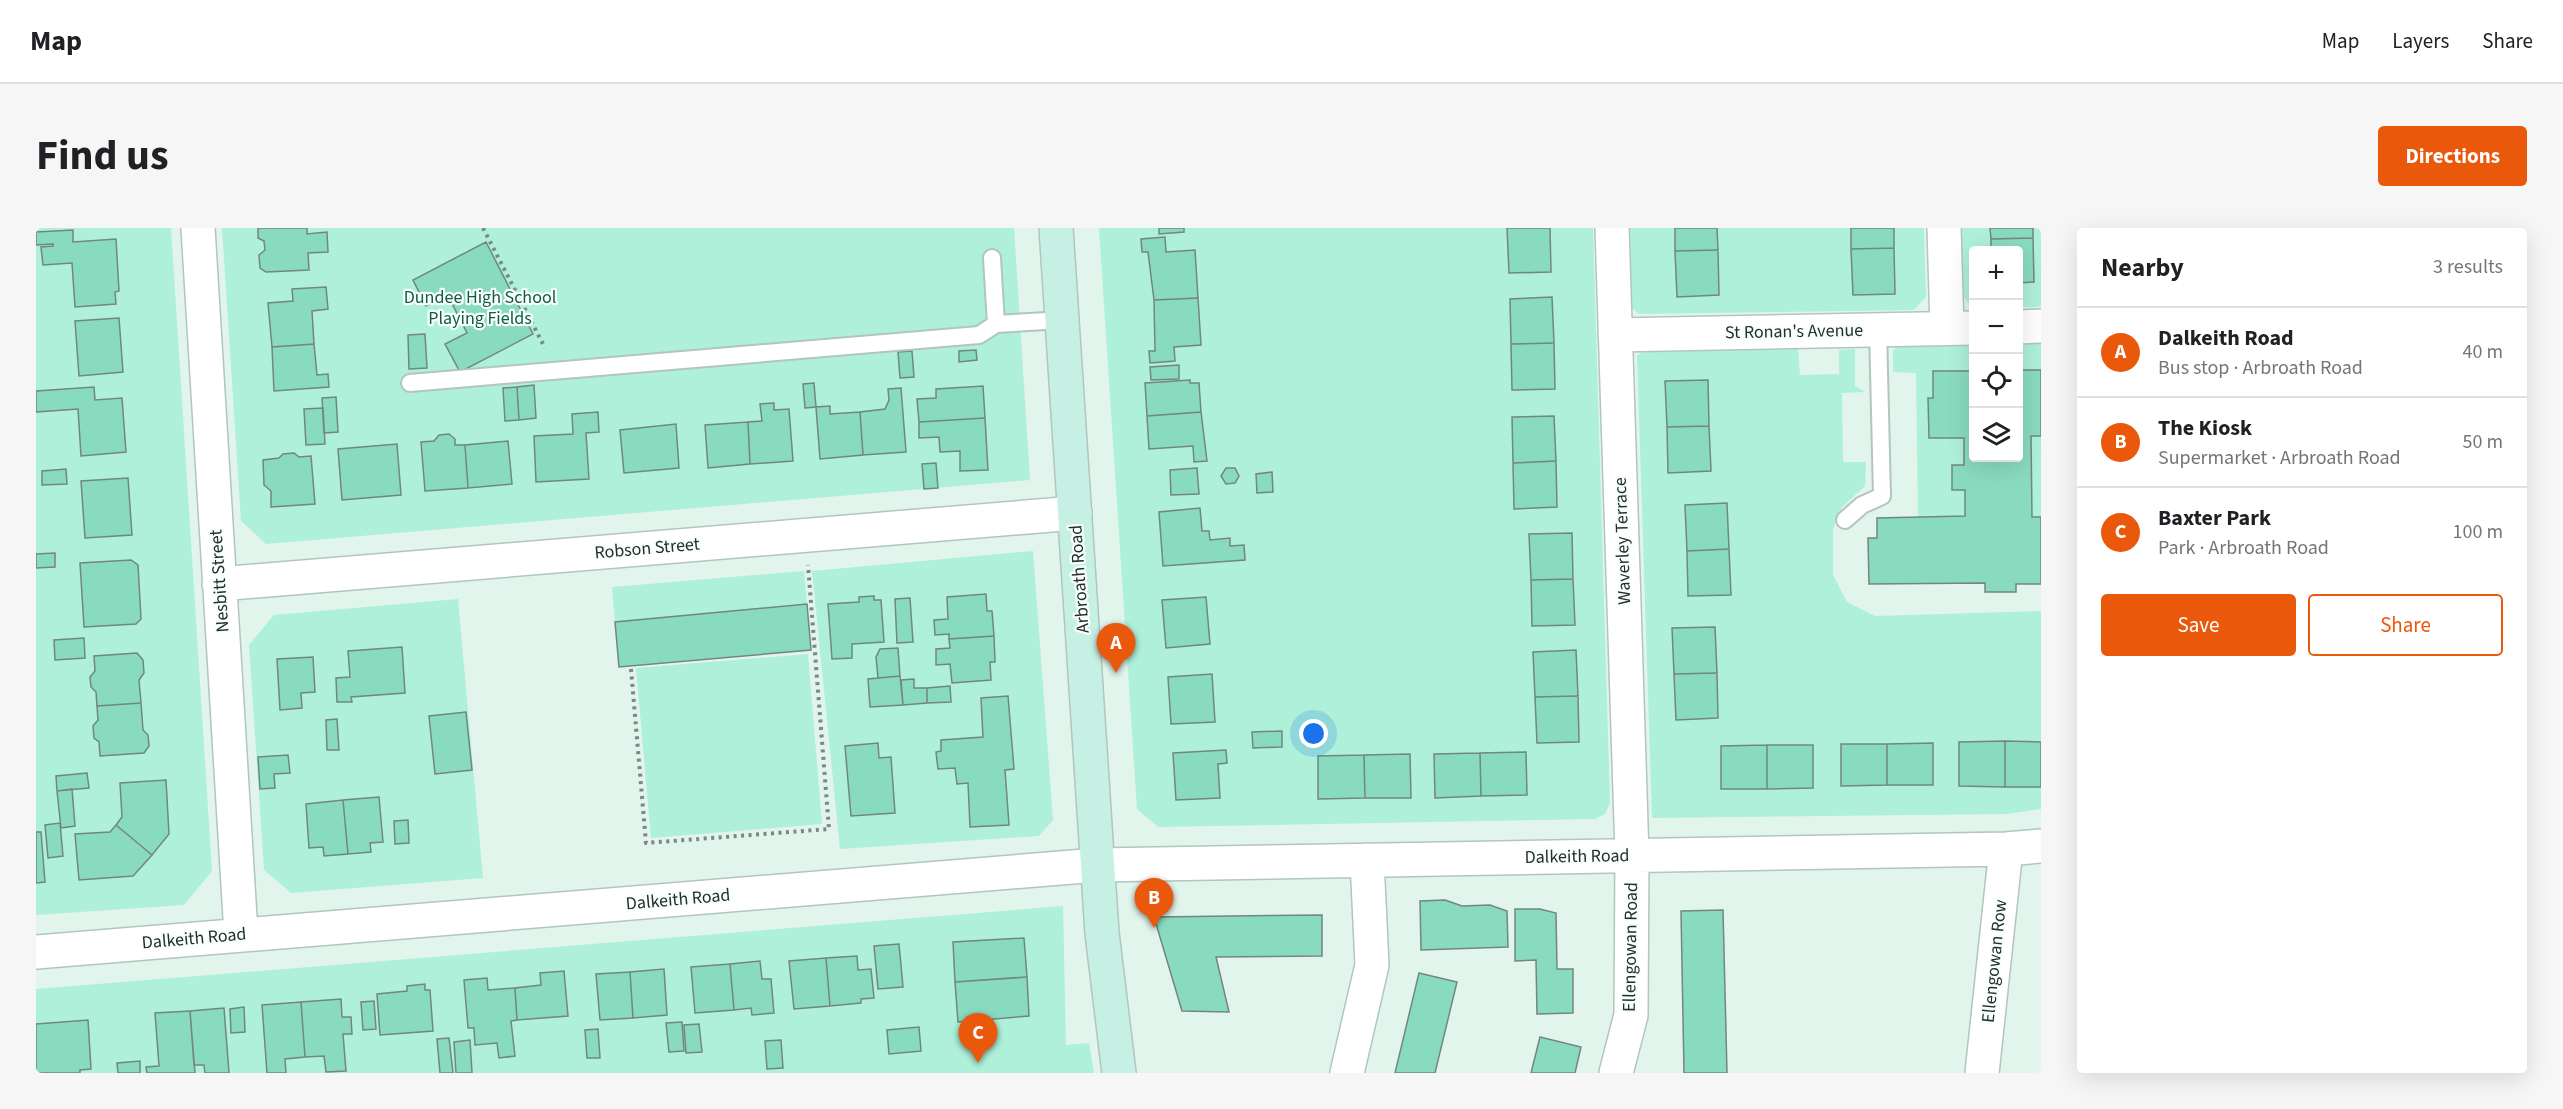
<!DOCTYPE html>
<meta charset="utf-8">
<style>
:root{--surface:#fff;--page:#f6f6f6;--text:#202124;--muted:#757577;--line:#e0e0e0;--accent:#ea580c}
body{margin:0;font-family:"Source Sans 3",sans-serif;background:var(--page);color:var(--text)}
.controls{position:absolute;right:18px;top:18px;display:grid;overflow:hidden;border-radius:6px;box-shadow:0 6px 24px #0002}
.controls button{width:54px;height:54px;display:grid;place-items:center;padding:0;border:0;border-bottom:2px solid var(--line);background:var(--surface);color:var(--text);font:30px sans-serif}
.you{position:absolute;left:1278px;top:506px;width:21px;height:21px;margin:-15px;border:4px solid #fff;border-radius:50%;background:#1a73e8;box-shadow:0 0 0 9px #1a73e833}
.badge{display:grid;place-items:center;width:39px;height:39px;border-radius:50%;background:var(--accent);color:#fff;font-size:20px;font-weight:700}
.pin{position:absolute;translate:-50% -50px;filter:drop-shadow(0 2px 3px #0008)}
.pin::after{content:'';position:absolute;top:32px;width:21px;height:18px;background:inherit;clip-path:polygon(0 0,100% 0,50% 100%)}
.list{margin:0;padding:0;list-style:none}
h2{display:flex;justify-content:space-between;align-items:center;height:78px;margin:0;padding:0 24px;font-size:26px}
h2 small{font-size:20px;font-weight:400;color:var(--muted)}
.list li{display:grid;grid-template-columns:39px 1fr auto;gap:18px;align-items:center;box-sizing:border-box;height:90px;padding:0 24px;border-top:2px solid var(--line)}
.list b{display:block;font-size:22px;white-space:nowrap}
.list p{margin:0;font-size:20px;white-space:nowrap;color:var(--muted)}
.list em{font-size:20px;font-style:normal;color:var(--muted)}
.actions{display:flex;gap:12px;padding:18px 24px}
.actions a{flex:1;padding:14px 0;border:2px solid var(--accent);border-radius:6px;text-align:center;font-size:21px;color:var(--accent)}
.actions .main{background:var(--accent);color:#fff}
.icon{flex:none;width:33px;height:33px;fill:none;stroke:currentColor;stroke-width:2;stroke-linecap:round;stroke-linejoin:round}
.map{position:relative;flex:none;width:2005px;height:845px;overflow:hidden;border-radius:6px}
header{display:flex;align-items:center;gap:36px;box-sizing:border-box;height:84px;padding:0 30px;background:var(--surface);border-bottom:2px solid var(--line)}
header strong{font-size:28px}
nav{display:flex;gap:33px;margin-inline-start:auto;font-size:21px}
.intro{display:flex;align-items:center;justify-content:space-between;box-sizing:border-box;height:144px;padding:0 36px}
h1{margin:0;font-size:42px}
.button{padding:15px 27px;border-radius:6px;background:var(--accent);color:#fff;font-size:21px;font-weight:700}
main{display:flex;gap:36px;padding:0 36px}
aside{flex:1;background:var(--surface);border-radius:6px;box-shadow:0 6px 24px #0002}
.map>svg:first-child{display:block}
.green{fill:#aef0d9}
.building{fill:#89dbc0;stroke:#73867f;stroke-width:1.5}
.lines{fill:none;stroke-linecap:round;stroke-linejoin:round}
.service-casing{stroke:#b2c5be;stroke-width:20}
.minor-casing{stroke:#b2c5be;stroke-width:36}
.secondary-casing{stroke:#b2c5be;stroke-width:36}
.path{stroke:#7b8883;stroke-width:4;stroke-dasharray:3 4.5;stroke-linecap:butt}
.service{stroke:#fff;stroke-width:16}
.minor{stroke:#fff;stroke-width:33}
.secondary{stroke:#c6f0e4;stroke-width:33}
.labels{text-anchor:middle;stroke-width:4.5;stroke-linejoin:round;paint-order:stroke}
.park-label{font-size:18px;fill:#165846;stroke:#f7fffc}
.street-label{font-size:18px;fill:#262e2b;stroke:#f7fffc}
</style>
<header>
<strong>Map</strong>
<nav><a>Map</a><a>Layers</a><a>Share</a></nav>
</header>
<div class="intro"><h1>Find us</h1><a class="button">Directions</a></div>
<main>
<div class="map">
<svg width="2005" height="845" viewBox="0 0 2005 845">
<rect width="100%" height="100%" fill="#e1f5ed"/>
<!-- green -->
<path class="green" d="M0,0H135L176,643L148,677L0,687Z
M186,0H978L994,252L230,316L205,293Z
M1063,0H1557L1574,575L1569,586L1559,591L1122,599L1101,581Z
M1594,0H1888L1890,69L1878,82L1603,86L1596,80Z
M1925,0H2005V79H1983L1982,22H1938L1937,78L1932,75L1927,67Z
M2005,110V142H1983L1982,111Z
M1937,112V143H1897V170L1892,171L1893,210H1928V237H1916V261L1929,262V288L1882,289L1880,145L1857,144V123L1867,113Z
M1762,121L1764,147L1803,146V122L1819,121V158L1829,164L1806,165L1807,234H1830L1829,258L1806,279L1797,301V347L1811,374L1839,388L2005,383V581L1971,586L1616,590L1601,128L1606,124Z
M1995,208H2005V289H1996Z
M997,323L1017,592L1003,608L804,621L776,343Z
M768,343L771,376L579,394L576,359Z
M422,371L447,650L255,665L228,642L213,417L238,387Z
M772,426L786,596L615,610L600,440Z
M1027,678L1030,817L1053,815L1058,845H0V761Z"/>
<!-- building -->
<path class="building" d="M222,0H271V6L291,4L292,24L272,25L273,42L230,44L224,40L223,27L229,22L228,13L222,10Z
M1123,0H1148V4L1123,6Z
M1471,0H1514L1515,44L1473,45Z
M1639,0H1681L1682,22L1639,23Z
M1815,0H1858V20L1815,21Z
M1954,0H1997V10L1955,11Z
M37,2V14L80,11L83,63L79,64L80,76L39,79L36,35L7,37L5,19L17,18V16L0,17V4Z
M1129,9L1130,24L1159,22L1162,70L1118,72L1112,24H1106L1105,11Z
M1997,10L1998,54L1982,55V22H1955V11Z
M450,14L497,106L424,144L409,116L431,105L411,66L390,78L377,52Z
M1858,20L1859,66L1817,67L1815,21Z
M1682,22L1683,67L1641,69L1639,23Z
M290,59L292,81L276,83L278,116L236,119L232,75L257,73L256,61Z
M1516,69L1518,115L1475,116L1474,71Z
M1162,70L1165,117L1138,119L1139,133L1114,135L1113,123H1119L1118,72Z
M83,90L87,144L43,148L39,93Z
M389,106L391,140L373,141L372,107Z
M1518,115L1519,161L1476,162L1475,116Z
M278,116L281,147L292,146L293,159L238,163L236,119Z
M940,122L941,132L923,134V123Z
M876,123L878,149L864,150L862,124Z
M1143,137V151L1115,152L1114,139Z
M1982,142H2005V208H1995L1996,289H2005V356H1980V364H1949V355L1833,356L1832,310H1841V290L1929,288V262H1916V237H1928V210H1893L1892,170H1897V143H1938V230H1982Z
M1154,152V155H1163L1165,184L1111,188L1109,155Z
M1672,152L1673,198L1631,199L1629,153Z
M778,155L780,179L769,180L767,156Z
M498,157L500,190L483,192L481,159Z
M947,158L949,190L883,194L881,171L900,170V161Z
M58,159L59,172L86,170L90,224L45,228L42,181L0,184V163Z
M481,159L483,192L469,193L467,160Z
M865,160L870,224L827,227L824,184L849,181L853,172L852,161Z
M300,169L302,204L288,205L286,170Z
M738,175V182L753,181L757,233L714,236L712,194L726,193L724,176Z
M794,178V186L824,184L827,227L784,231L780,179Z
M287,180L289,216L270,217L268,181Z
M562,184L563,204L550,205L553,251L500,254L498,208L537,206L536,186Z
M1165,184L1171,233L1158,234L1157,218L1113,221L1111,188Z
M1518,188L1520,233L1477,235L1476,189Z
M949,190L952,242L924,243V223L904,224L903,209L883,210V194Z
M712,194L714,236L672,240L669,197Z
M640,196L643,240L588,245L584,202Z
M1673,198L1675,243L1632,245L1631,199Z
M413,206L419,211V217H429L432,260L389,263L385,214L398,213L403,207Z
M472,213L476,256L432,260L429,217Z
M361,216L365,267L306,272L302,221Z
M258,225L263,229L275,228L279,276L235,279V263L228,257L227,232L243,230L247,226Z
M1520,233L1521,279L1478,281L1477,235Z
M900,235L902,260L888,261L886,236Z
M1161,240L1163,266L1135,267L1134,242Z
M1190,240H1199L1203,248L1199,255L1190,256L1185,248Z
M30,241L31,256L6,257V243Z
M1236,244L1237,264L1221,265L1220,246Z
M92,250L96,307L49,310L45,253Z
M1691,275L1693,321L1651,323L1649,277Z
M1164,280L1166,303H1173L1174,312L1194,310V318L1208,317L1209,332L1127,338L1123,284Z
M1536,305L1537,351L1495,352L1493,306Z
M1693,321L1695,367L1652,368L1651,323Z
M19,325V339L0,340V326Z
M95,332L102,337L105,391L100,396L48,399L44,335Z
M1537,351L1539,397L1496,398L1495,352Z
M950,366L951,383H956L958,408L913,411V406L899,407L898,392L912,391L911,369Z
M838,368V372H845L848,414L816,416V430L796,431L792,376L823,374V369Z
M1170,369L1174,416L1130,420L1126,372Z
M874,370L877,414L861,415L859,371Z
M771,376L775,422L583,439L579,394Z
M1679,399L1681,445L1638,446L1636,400Z
M958,408L959,434H954L955,452L916,455L914,436L900,437V421L914,420L913,411Z
M48,410L49,430L19,432L18,412Z
M366,419L369,465L315,469L316,474H301L300,450L314,449L312,423Z
M862,420L864,448L842,450L840,429L844,421Z
M1540,422L1542,468L1499,469L1497,424Z
M101,425L107,432L108,445L103,452L105,475L61,478L60,464L55,459L54,449L59,443L58,428Z
M277,429L279,464L265,465L266,480L244,482L241,431Z
M1681,445L1682,490L1640,492L1638,446Z
M1176,446L1179,494L1135,496L1132,449Z
M864,448L867,477L834,479L832,451Z
M878,451V460H891V475L867,477L865,452Z
M914,458L915,474L891,475V460Z
M972,468L978,541L969,542L973,597L934,599L932,555L921,556L919,540L902,541L900,524L905,523V512L947,509L945,470Z
M1542,468L1543,514L1501,515L1499,469Z
M105,475L107,502L112,507L113,518L108,525L64,528L63,514L58,510L57,498L62,492L61,478Z
M430,484L436,542L399,546L393,488Z
M301,491L303,522H291L290,492Z
M1246,503V519L1217,520L1216,504Z
M1969,513L2005,514V559H1969Z
M1969,513V559L1923,558V514Z
M842,515L843,530L855,529L859,585L815,588L809,518Z
M1897,515V557H1851V516Z
M1805,516H1851V557L1805,558Z
M1731,517V561H1685V518Z
M1731,517H1777V560L1731,561Z
M1190,522L1191,535L1182,536L1184,570L1140,572L1137,525Z
M1490,524L1491,567L1445,568L1444,525Z
M1444,525L1445,568L1399,570L1398,526Z
M1374,526L1375,570H1329L1328,527Z
M252,527L254,545L238,546L239,560L224,561L222,529Z
M1328,527L1329,570L1282,571V528Z
M51,545L53,560L21,563L20,548Z
M130,552L133,606L116,627L80,597L86,589L84,555Z
M36,561L39,598L25,600L21,563Z
M343,569L347,614L334,615L335,624L312,626L307,572Z
M307,572L312,626L288,628L287,619L273,620L270,576Z
M372,592L373,615L359,616L358,593Z
M24,595L27,628L12,630L9,597Z
M80,597L116,627L97,648L43,652L39,606L74,604Z
M0,604H5L9,654L0,655Z
M1409,672L1426,678L1454,677L1471,683L1472,719L1385,722L1384,673Z
M1479,681H1504L1520,685L1521,741H1537V785L1501,786L1500,732L1479,733Z
M1687,682L1691,845H1648L1645,683Z
M1286,687V728L1180,729L1193,784L1146,783L1118,689Z
M988,710L991,749L919,754L917,714Z
M863,716L867,759L842,761L838,718Z
M821,728L822,742L835,741L838,770L825,771V775L794,778L790,730Z
M790,730L794,778L758,781L753,733Z
M724,733L726,751H735L738,785L716,787L715,780L698,782L694,736Z
M694,736L698,782L659,785L655,739Z
M628,741L631,787L597,790L594,744Z
M528,743L532,788L481,792L479,760L505,757L504,745Z
M594,744L597,790L564,792L560,746Z
M1383,745L1421,754L1399,845H1359Z
M991,749L993,788L922,794L919,754Z
M451,750L452,762L479,760L481,792L475,793L479,828L463,830L461,815L439,817L438,800H432L428,752Z
M389,756V762H394L397,803L344,807L341,766L371,763V758Z
M305,771L306,789H315L316,806H307L310,843L290,844L288,828L269,829L265,774Z
M338,773L340,801L327,802L325,774Z
M265,774L269,829L249,831L250,845H231L226,777Z
M208,779L209,804L195,805L194,781Z
M188,780L193,845H169L168,837H158L154,783Z
M154,783L159,845H111L110,839L123,838L119,785Z
M52,792L55,841L44,842V845H0V796Z
M646,794L648,823L633,824L630,795Z
M663,796L666,824L650,825L648,797Z
M883,799L885,823L853,826L851,802Z
M562,801L564,830H551L549,802Z
M1504,809L1545,819L1539,845H1495Z
M413,810L417,845H404L401,811Z
M434,812L436,845H420L418,814Z
M745,812L747,840L731,841L729,813Z
M104,833V845H82L81,835Z"/>
<g class="lines">
<defs>
<path id="service" d="M956,30L960,96L1027,92
M374,155L943,107L960,96
M1809,292L1826,277L1846,268L1842,101"/>
<path id="minor" d="M162,0L205,706
M1576,0L1596,627L1595,787L1580,845
M1908,0L1911,100
M1982,99L2005,98
M1579,107L1938,100
M183,356L1039,285
M0,724L1061,637L1970,621L2005,618
M1311,845L1336,737L1331,632
M1946,845L1970,621"/>
<path id="secondary" d="M1020,0L1066,705L1083,845"/>
</defs>
<!-- service casing -->
<use href="#service" class="service-casing"/>
<!-- minor casing -->
<use href="#minor" class="minor-casing"/>
<!-- secondary casing -->
<use href="#secondary" class="secondary-casing"/>
<!-- path -->
<path class="path" d="M447,0L509,120
M595,441L610,615L793,601L772,337"/>
<!-- service -->
<use href="#service" class="service"/>
<!-- minor -->
<use href="#minor" class="minor"/>
<!-- secondary -->
<use href="#secondary" class="secondary"/>
</g>
<g class="labels">
<!-- park labels -->
<g class="park-label">
<text x="444" y="75">Dundee High School<tspan x="444" dy="21">Playing Fields</tspan></text>
</g>
<!-- street labels -->
<g class="street-label">
<text transform="translate(1758 103) rotate(-1)" y="6">St Ronan's Avenue</text>
<text transform="translate(1586 313) rotate(-92)" y="6">Waverley Terrace</text>
<text transform="translate(611 320) rotate(-5)" y="6">Robson Street</text>
<text transform="translate(1043 351) rotate(-94)" y="6">Arbroath Road</text>
<text transform="translate(183 353) rotate(-94)" y="6">Nesbitt Street</text>
<text transform="translate(1541 628) rotate(-1)" y="6">Dalkeith Road</text>
<text transform="translate(642 671) rotate(-5)" y="6">Dalkeith Road</text>
<text transform="translate(158 710) rotate(-5)" y="6">Dalkeith Road</text>
<text transform="translate(1594 719) rotate(-89)" y="6">Ellengowan Road</text>
<text transform="translate(1958 733) rotate(-84)" y="6">Ellengowan Row</text>
</g>
</g>
</svg>
<div class="controls">
<button>+</button>
<button>−</button>
<button><svg class="icon" aria-label="locate" viewBox="0 0 24 24"><circle cx="12" cy="12" r="6"/><path d="M12 2v4M12 18v4M2 12h4M18 12h4"/></svg></button>
<button><svg class="icon" aria-label="layers" viewBox="0 0 24 24"><path d="M12 4l9 5-9 5-9-5zM3 14l9 5 9-5"/></svg></button>
</div>
<div class="you"></div>
<div class="pin badge" style="left:1080px;top:445px">A</div>
<div class="pin badge" style="left:1118px;top:700px">B</div>
<div class="pin badge" style="left:942px;top:835px">C</div>
</div>
<aside>
<h2>Nearby<small>3 results</small></h2>
<ul class="list">
<li><span class="badge">A</span><div><b>Dalkeith Road</b><p>Bus stop · Arbroath Road</p></div><em>40 m</em></li>
<li><span class="badge">B</span><div><b>The Kiosk</b><p>Supermarket · Arbroath Road</p></div><em>50 m</em></li>
<li><span class="badge">C</span><div><b>Baxter Park</b><p>Park · Arbroath Road</p></div><em>100 m</em></li>
</ul>
<div class="actions"><a class="main">Save</a><a>Share</a></div>
</aside>
</main>
